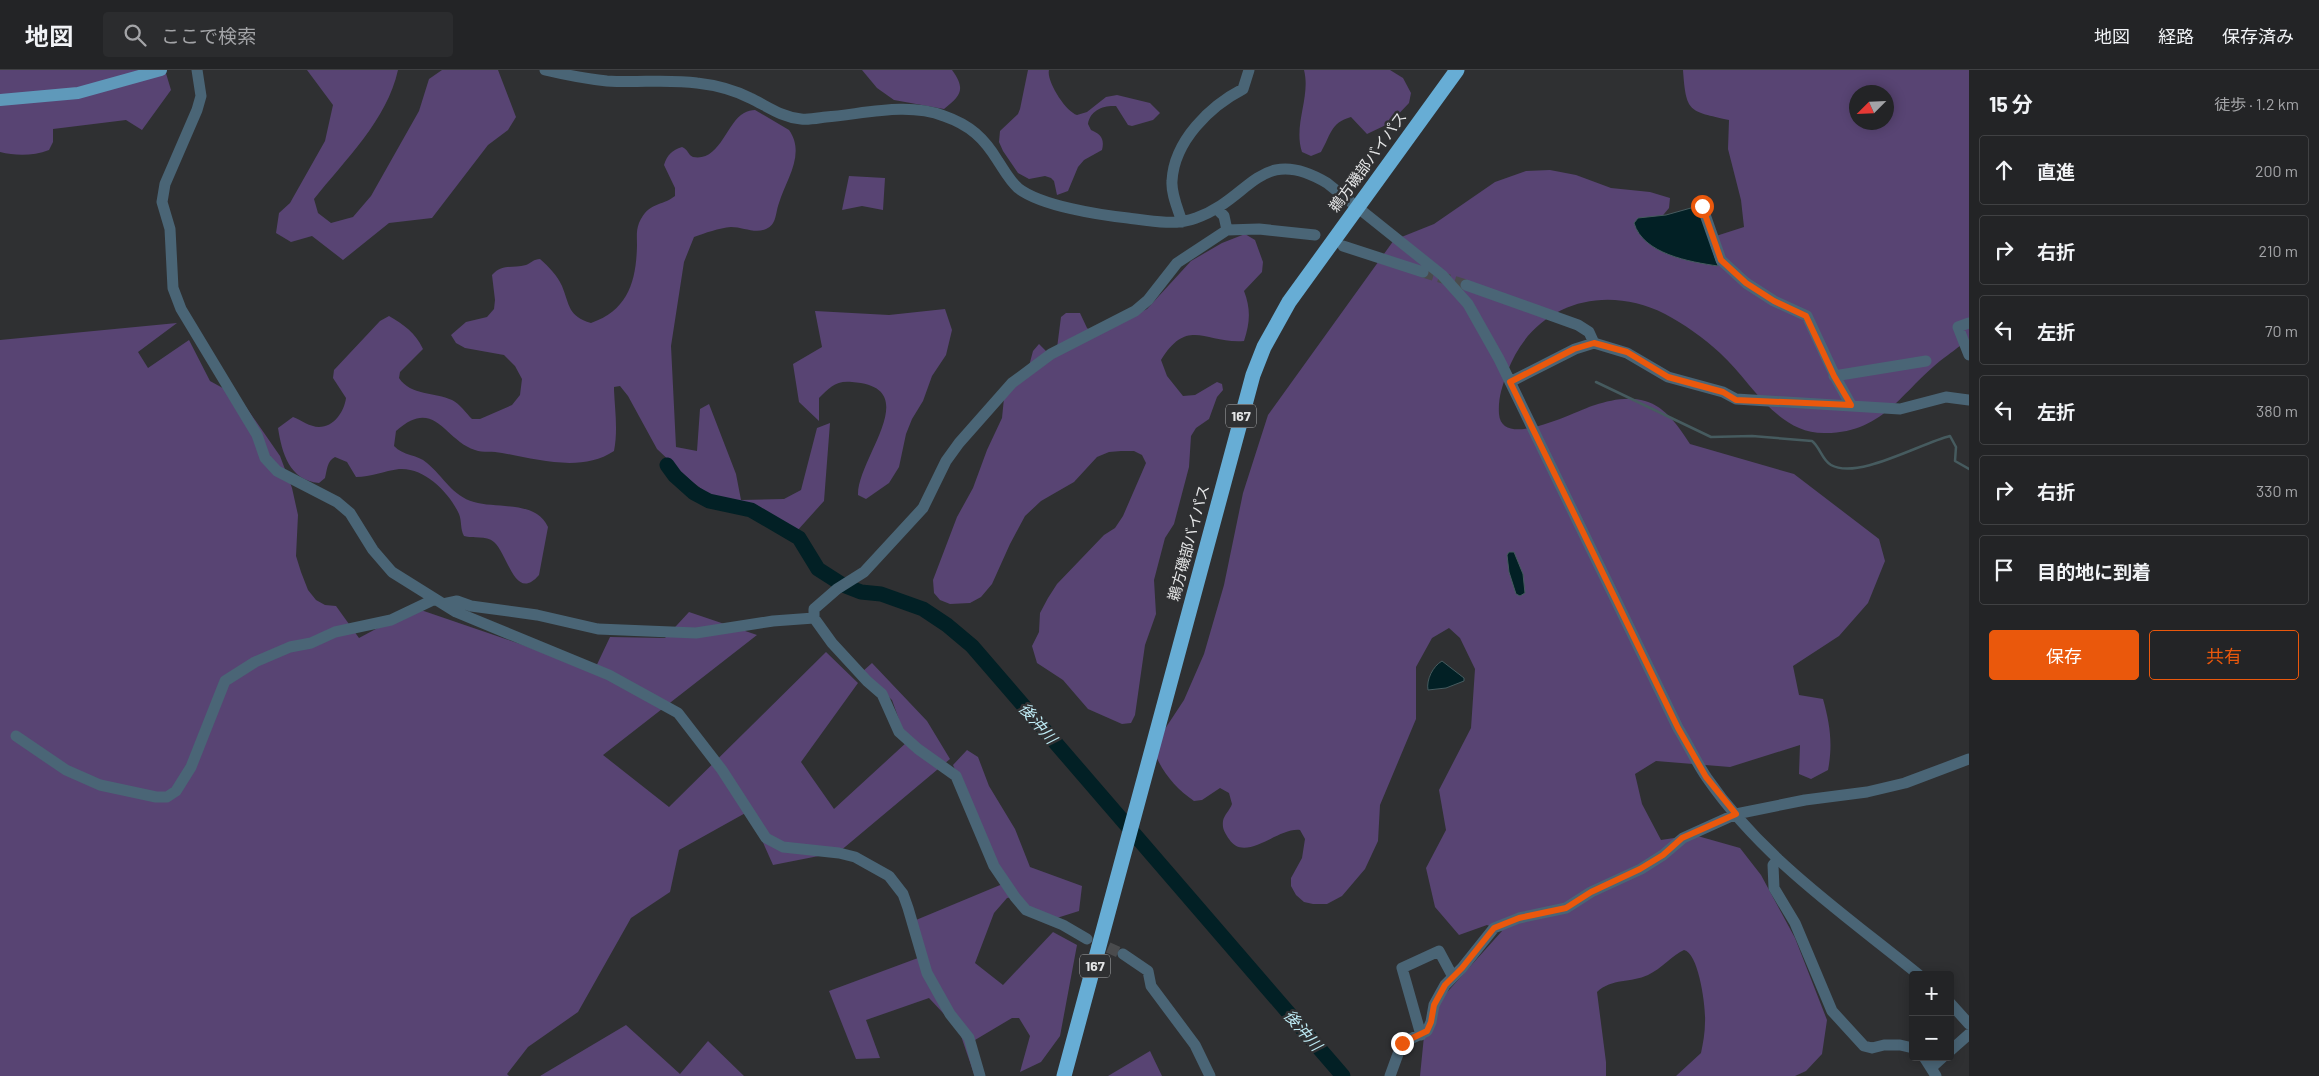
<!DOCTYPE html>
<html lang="ja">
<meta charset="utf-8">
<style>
:root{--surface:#232426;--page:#2b2c2e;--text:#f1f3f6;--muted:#a3a4a7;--line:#404143;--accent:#ea580c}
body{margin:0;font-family:Barlow,"Noto Sans JP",sans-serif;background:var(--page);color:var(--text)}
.controls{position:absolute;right:15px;bottom:15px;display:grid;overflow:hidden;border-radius:5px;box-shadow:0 2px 12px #0003}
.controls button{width:45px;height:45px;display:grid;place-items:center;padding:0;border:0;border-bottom:1px solid var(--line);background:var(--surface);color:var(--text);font:25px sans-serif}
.compass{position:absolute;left:1849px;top:15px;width:45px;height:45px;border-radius:50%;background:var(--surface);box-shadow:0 2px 12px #0003;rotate:246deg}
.stop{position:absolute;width:15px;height:15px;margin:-11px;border:4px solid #ea580c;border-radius:50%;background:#fff}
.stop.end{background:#ea580c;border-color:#fff;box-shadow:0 1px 5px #0008}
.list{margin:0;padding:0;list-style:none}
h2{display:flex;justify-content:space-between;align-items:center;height:65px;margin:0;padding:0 20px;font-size:21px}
h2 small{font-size:16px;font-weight:400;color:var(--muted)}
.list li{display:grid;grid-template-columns:32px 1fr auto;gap:15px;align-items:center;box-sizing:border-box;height:70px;margin:0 10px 10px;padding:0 10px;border:1px solid var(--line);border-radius:5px}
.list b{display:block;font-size:19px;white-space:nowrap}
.list em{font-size:16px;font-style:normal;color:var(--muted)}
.actions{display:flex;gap:10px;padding:15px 20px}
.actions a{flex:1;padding:11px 0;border:1px solid var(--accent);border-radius:5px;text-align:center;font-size:18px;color:var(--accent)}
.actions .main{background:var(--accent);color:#fff}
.icon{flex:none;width:28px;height:28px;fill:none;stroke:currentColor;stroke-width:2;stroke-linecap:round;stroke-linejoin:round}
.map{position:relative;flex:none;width:1969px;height:1006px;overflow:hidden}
header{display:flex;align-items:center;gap:30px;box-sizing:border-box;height:70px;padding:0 25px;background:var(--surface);border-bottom:1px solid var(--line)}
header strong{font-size:24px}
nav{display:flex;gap:28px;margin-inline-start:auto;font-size:18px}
.search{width:350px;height:45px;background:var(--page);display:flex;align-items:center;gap:12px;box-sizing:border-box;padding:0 18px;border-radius:5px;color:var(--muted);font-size:19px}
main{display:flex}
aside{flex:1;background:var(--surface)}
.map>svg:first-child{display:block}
.green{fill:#584473;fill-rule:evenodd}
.water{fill:#022025;stroke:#465b5f}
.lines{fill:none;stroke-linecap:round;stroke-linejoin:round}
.stream{stroke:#465b5f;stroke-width:2.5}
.river{stroke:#022025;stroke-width:15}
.minor-tunnel{stroke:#4a4b4d;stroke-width:11;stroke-dasharray:11 5.5;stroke-linecap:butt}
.minor{stroke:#4a6576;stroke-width:11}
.major{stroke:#5f99ba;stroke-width:12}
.highway{stroke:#67add5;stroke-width:15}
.route{stroke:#ea580c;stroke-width:6}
.labels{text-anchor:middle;stroke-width:5;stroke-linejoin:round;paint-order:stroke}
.shield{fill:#2f3032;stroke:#aeafb1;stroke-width:1}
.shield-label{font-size:14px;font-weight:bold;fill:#e5e6e7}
.street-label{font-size:15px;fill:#e5e6e7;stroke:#2f3032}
.water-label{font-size:16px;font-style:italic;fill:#bfecf6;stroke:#2f3032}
</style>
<header>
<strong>地図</strong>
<div class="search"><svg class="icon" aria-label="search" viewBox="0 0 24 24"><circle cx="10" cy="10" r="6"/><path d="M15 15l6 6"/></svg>ここで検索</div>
<nav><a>地図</a><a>経路</a><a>保存済み</a></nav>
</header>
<main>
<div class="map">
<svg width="1969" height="1006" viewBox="0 0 1969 1006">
<rect width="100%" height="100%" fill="#2f3032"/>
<!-- green -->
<path class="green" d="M0,0H165L171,20L142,60L126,50L53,59V72L49,80C33,86 16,86 0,82Z
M307,0H398C387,50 345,90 314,129L318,143L331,153L353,147L371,126L419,41L429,9L442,0H498L516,47L508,60L488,75L432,148L389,153L343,190L312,166L291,172L276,163L279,143L290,133L325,71L333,35Z
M862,0H952C966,19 961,26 944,39L894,30L877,18Z
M1028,0H1049C1046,11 1066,42 1077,45L1087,42L1106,27L1117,25L1150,33L1160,43L1153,50L1132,56L1128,55L1116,36C1104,35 1090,40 1088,54L1091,60C1100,64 1105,68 1102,80L1084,90L1078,97L1068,121L1057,125L1054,111L1051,108L1045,106L1029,109L1018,103L1003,81L999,72L1000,61L1018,44L1020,39Z
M1304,0H1390L1403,8L1411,23L1409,33L1390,53L1367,64L1351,47C1330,53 1331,65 1321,82L1311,86L1302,82C1293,55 1311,27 1304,0Z
M1683,0H1969V271C1961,274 1955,280 1948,285C1903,317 1886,364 1824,363C1776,363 1751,311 1720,283C1704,268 1684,254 1665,244C1602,212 1531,235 1507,303C1502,317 1498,328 1499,344C1502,381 1577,340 1595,335C1610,330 1629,326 1645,331C1666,337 1679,357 1690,374L1794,404L1879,469L1885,491L1868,533L1839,566L1793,596L1799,625L1823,629C1830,654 1833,674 1828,700L1811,709L1799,704L1800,675L1730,697L1656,691L1635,704L1642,734L1661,770L1694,765L1740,778L1761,805L1795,868L1827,950L1822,984L1806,1001L1795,1006H1676L1701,983C1703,973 1705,963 1705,952C1706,938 1699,883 1684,880C1674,884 1661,899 1648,905C1631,913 1612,908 1597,922L1606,992V1006H1420L1424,966L1432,939L1502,861L1487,855L1459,865L1435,837L1426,798L1446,760L1439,720L1471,658L1475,599L1460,568L1449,558L1432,568L1416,597V649L1380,735L1378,771L1365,799L1342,826L1327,834H1313L1304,832L1296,825L1291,816V808L1302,788L1305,769L1300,760C1278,757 1245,794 1229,769C1225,763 1222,759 1223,751C1224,745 1230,740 1232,734L1229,723L1220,718L1202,730L1194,731C1175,718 1159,699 1153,677L1184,630L1204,584L1224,515L1243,423L1268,345L1394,170L1434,154L1495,112L1526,101L1550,100L1576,105L1611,118L1650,122L1670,128L1669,138L1659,150L1716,166L1744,157L1741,130L1728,79L1729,50C1689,41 1686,43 1683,0ZM1856,22H1886V52H1856Z
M755,40L789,60C806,84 786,110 779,133C775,144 777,154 766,159C755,164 743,157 731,157C719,158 705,163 694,167L684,192L671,276L676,377L697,381L700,339L709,334L736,404L741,430L784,429L801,420L817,358L830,353L824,431L797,461L762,440L710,425L691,411L657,379L628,326L620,316L614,317V320C615,341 618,360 614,381C581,403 537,389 502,383C493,381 483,383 475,380C444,370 435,326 396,361L394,376C403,386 417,384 427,393C444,407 452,426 474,432C497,439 536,430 548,457L539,505C515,533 508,484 494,472C486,465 473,469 464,466C460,459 462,451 459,444C449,422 424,397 399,399C384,401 371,407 356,407L347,392L335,387C327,391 327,400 325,408L319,413C289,410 282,383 278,358L293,347C301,350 310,357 319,357C334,357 344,342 346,328L333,308L334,300L380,251L389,246C404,255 415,262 423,279L400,302L399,308C411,326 435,322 452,330C460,334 466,343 472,349H480L512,335L520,325L522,309L515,296L504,285L465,278L456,273L451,265L466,252L487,247L494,239L495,230L492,205C503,193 513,199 526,195C531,193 534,189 540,189C549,197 557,205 562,216C570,236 568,246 591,253C628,240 636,212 637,176C637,167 636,161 639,153C649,131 661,137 675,126V118L664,95C667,85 672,80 682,77C688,79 688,85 693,87C720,92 726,53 744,43C747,41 752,40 755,40Z
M849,106L885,108L883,140L862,136L842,140Z
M1245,164L1255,170L1263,192L1262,202L1244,221C1251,239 1250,253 1244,271C1206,274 1188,246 1161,290L1167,306L1183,326L1195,325L1217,312L1222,314L1223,320L1217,327L1209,349L1196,358L1191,366L1189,397L1174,454L1165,468L1154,510L1156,544L1145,575L1135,645L1131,653L1122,654L1088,639L1063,610L1037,593L1032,576L1039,562L1040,543L1048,528L1057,514L1104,465L1115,458L1123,446L1146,393L1142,385L1134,381H1121L1109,382L1097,387L1074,412L1041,431L1025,446L1010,474L992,514L981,527L970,533L950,534L940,530L934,523L933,510L957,447L973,418L987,380L1002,348L1004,328L1029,296L1033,281L1039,274L1048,283L1057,278L1061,247L1066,243H1080L1087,258L1095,264L1147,239L1191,191L1222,173Z
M945,239L952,260L946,285L932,306L923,331L912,349L906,364L899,397L889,413L866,429L858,425C857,388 926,317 852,312C836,310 829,318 819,328V351L799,332L793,294L822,277L815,241L889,245Z
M177,253L138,282L148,298L189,270L210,311L239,327L280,386L292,418L298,445L296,486L301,502L308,520L316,530L325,535L336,536L359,568L415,538L526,576L593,603L610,567L665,568L689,542L757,565L603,685L669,737L826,582L858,613L801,692L834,739L907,672L892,630L862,602L872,593L927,651L950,689L839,782L773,795L749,741L679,780L670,822L631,848L578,942L528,977L507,1004L509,1006H0V270Z
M967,680L978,687L989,716L1015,759L1030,797L1082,816L1079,841L1044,852L1013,827L1007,828L994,843L975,893L1003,915L1053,862L1077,875L1060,966L1041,992L1020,1002L1030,966L1019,948H1012L975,970L974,1004L959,960L929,928L866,950L880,988L856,989L829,921L918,888L916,850L1005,813L953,695Z
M626,955L680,1004L708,971L744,1006H540Z
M1150,981L1162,1006H1108Z"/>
<!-- water -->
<path class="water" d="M1698,136L1718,196C1690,192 1643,184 1634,153L1638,148L1666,145Z
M1509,482H1514L1523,504L1525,523L1520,526L1516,524L1509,502L1507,485Z
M1442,591L1464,608V611L1446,618L1428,620C1426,610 1433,596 1442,591Z"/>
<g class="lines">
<!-- stream -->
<path class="stream" d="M1596,312L1711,367L1752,366L1812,371C1820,377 1822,390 1831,395C1858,410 1921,373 1950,366L1956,377L1955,391L1969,399"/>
<!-- river -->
<path class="river" d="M667,395L675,406L694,423L709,431L751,440L799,468L818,499L843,515L861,522L881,524L923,539L947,555L972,576L1343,1006"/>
<!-- minor-tunnel -->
<path class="minor-tunnel" d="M1423,202L1466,215
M1093,871L1123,884"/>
<!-- minor -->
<path class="minor" d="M197,0L201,26L197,40L165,114L162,132L170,159L173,218L181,239L257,365L265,388L277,401L337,432L350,443L373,480L392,502L456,542L609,605L678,643L722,700L766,768L783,777L839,783L855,787L889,806L903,824L908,838L927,903L950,944L969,968L980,1006
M545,0C566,5 586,9 607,11C637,13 668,9 697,13C715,15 734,20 750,28C767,36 781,47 801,49C809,50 818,48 826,47C864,44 907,32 944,46C970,55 984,68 998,91C1004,100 1010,111 1018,118C1041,136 1100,145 1128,148C1150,151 1175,156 1196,148C1251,129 1260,73 1327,113L1442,205L1468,234L1499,289L1678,658C1688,674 1696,692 1707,708C1763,789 1844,844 1919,905
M1702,136L1721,190L1746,213L1774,231L1807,246L1836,308L1851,335
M1217,139L1224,146L1227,160
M1182,152C1178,139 1171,124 1172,111C1174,71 1210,36 1243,19L1249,0
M1343,176L1423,202
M1466,215L1578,255L1589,262L1594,273L1627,283L1668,307L1723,322L1736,329L1900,339L1946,327L1969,330
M1969,253L1958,257L1969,285
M1834,306L1926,291
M1510,312L1575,279L1594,273
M443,534L457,531L471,536L537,545L598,559L696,563L773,551L814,548
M16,666L66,700L100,715L156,727H167L176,721L191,697L225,611L255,592L290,577L311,573L335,562L391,550L435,529
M1778,789L1773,795L1774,818L1795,853L1832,941L1864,976L1872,978L1884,975H1900L1913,978
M1087,869L1063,855L1026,840L1015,827L994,796L956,706L918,679L899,662L882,624L867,611L832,573L814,548V539L837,519L864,502L923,438L946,391L959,373L1012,313L1051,284L1135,241L1148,230L1177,193L1227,160L1259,159L1315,165
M1123,884L1148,901L1151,916L1195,975L1210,1006
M1950,933L1969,954
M1421,965L1402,898L1439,881L1453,907
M1950,981L1969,964
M1924,987L1936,1006
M1931,998L1943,987
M1390,1006L1402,973L1427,961L1431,952L1434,935L1445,915L1462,898L1494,858L1519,848L1566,838L1591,822L1641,799L1663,785L1683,768L1736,744L1805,730L1867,722L1905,713L1969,689"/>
<!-- major -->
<path class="major" d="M0,30L78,23L161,0"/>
<!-- highway -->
<path class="highway" d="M1064,1006L1253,305L1264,277L1289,232L1457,0"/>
</g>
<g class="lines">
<!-- route -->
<path class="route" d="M1402,973L1427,961L1431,952L1434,935L1445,915L1462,898L1494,858L1519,848L1566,838L1591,822L1640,799L1663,785L1682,768L1736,744L1706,707L1678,658L1510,312L1574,279L1594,273L1627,282L1668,307L1723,322L1736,330L1851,335L1834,306L1806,246L1774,231L1746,213L1721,190L1702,136"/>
</g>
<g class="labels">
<!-- shield labels -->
<g class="shield">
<rect x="1226" y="334.5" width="30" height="23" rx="4"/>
<rect x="1080" y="884.5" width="30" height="23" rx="4"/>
</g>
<g class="shield-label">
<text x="1241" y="351">167</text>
<text x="1095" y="901">167</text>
</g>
<!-- street labels -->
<g class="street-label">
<text transform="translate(1368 92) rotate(-54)" y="5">鵜方磯部バイパス</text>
<text transform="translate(1189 473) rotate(-75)" y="5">鵜方磯部バイパス</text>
</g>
<!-- water labels -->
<g class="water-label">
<text transform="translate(1038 653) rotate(49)" y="6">後沖川</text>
<text transform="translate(1303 960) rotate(49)" y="6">後沖川</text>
</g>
</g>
</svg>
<div class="controls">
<button>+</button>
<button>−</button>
</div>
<svg class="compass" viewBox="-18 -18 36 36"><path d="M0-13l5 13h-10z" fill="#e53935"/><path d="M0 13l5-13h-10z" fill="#a3a4a7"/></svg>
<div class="stop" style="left:1702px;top:136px"></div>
<div class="stop end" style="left:1402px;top:973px"></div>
</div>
<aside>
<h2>15 分<small>徒歩 · 1.2 km</small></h2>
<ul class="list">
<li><svg class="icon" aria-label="ahead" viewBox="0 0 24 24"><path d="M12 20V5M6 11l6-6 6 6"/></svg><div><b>直進</b></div><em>200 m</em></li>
<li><svg class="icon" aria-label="right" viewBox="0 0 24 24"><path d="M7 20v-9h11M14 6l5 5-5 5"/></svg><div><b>右折</b></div><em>210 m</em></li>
<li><svg class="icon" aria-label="left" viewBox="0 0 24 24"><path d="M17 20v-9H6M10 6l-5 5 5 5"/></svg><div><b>左折</b></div><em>70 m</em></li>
<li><svg class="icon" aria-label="left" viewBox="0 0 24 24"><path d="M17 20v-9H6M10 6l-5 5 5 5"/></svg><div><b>左折</b></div><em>380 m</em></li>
<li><svg class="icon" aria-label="right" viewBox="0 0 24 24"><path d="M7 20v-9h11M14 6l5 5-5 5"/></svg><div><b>右折</b></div><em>330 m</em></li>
<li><svg class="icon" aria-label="arrive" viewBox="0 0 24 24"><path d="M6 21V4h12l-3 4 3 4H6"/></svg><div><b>目的地に到着</b></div></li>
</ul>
<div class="actions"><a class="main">保存</a><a>共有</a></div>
</aside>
</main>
